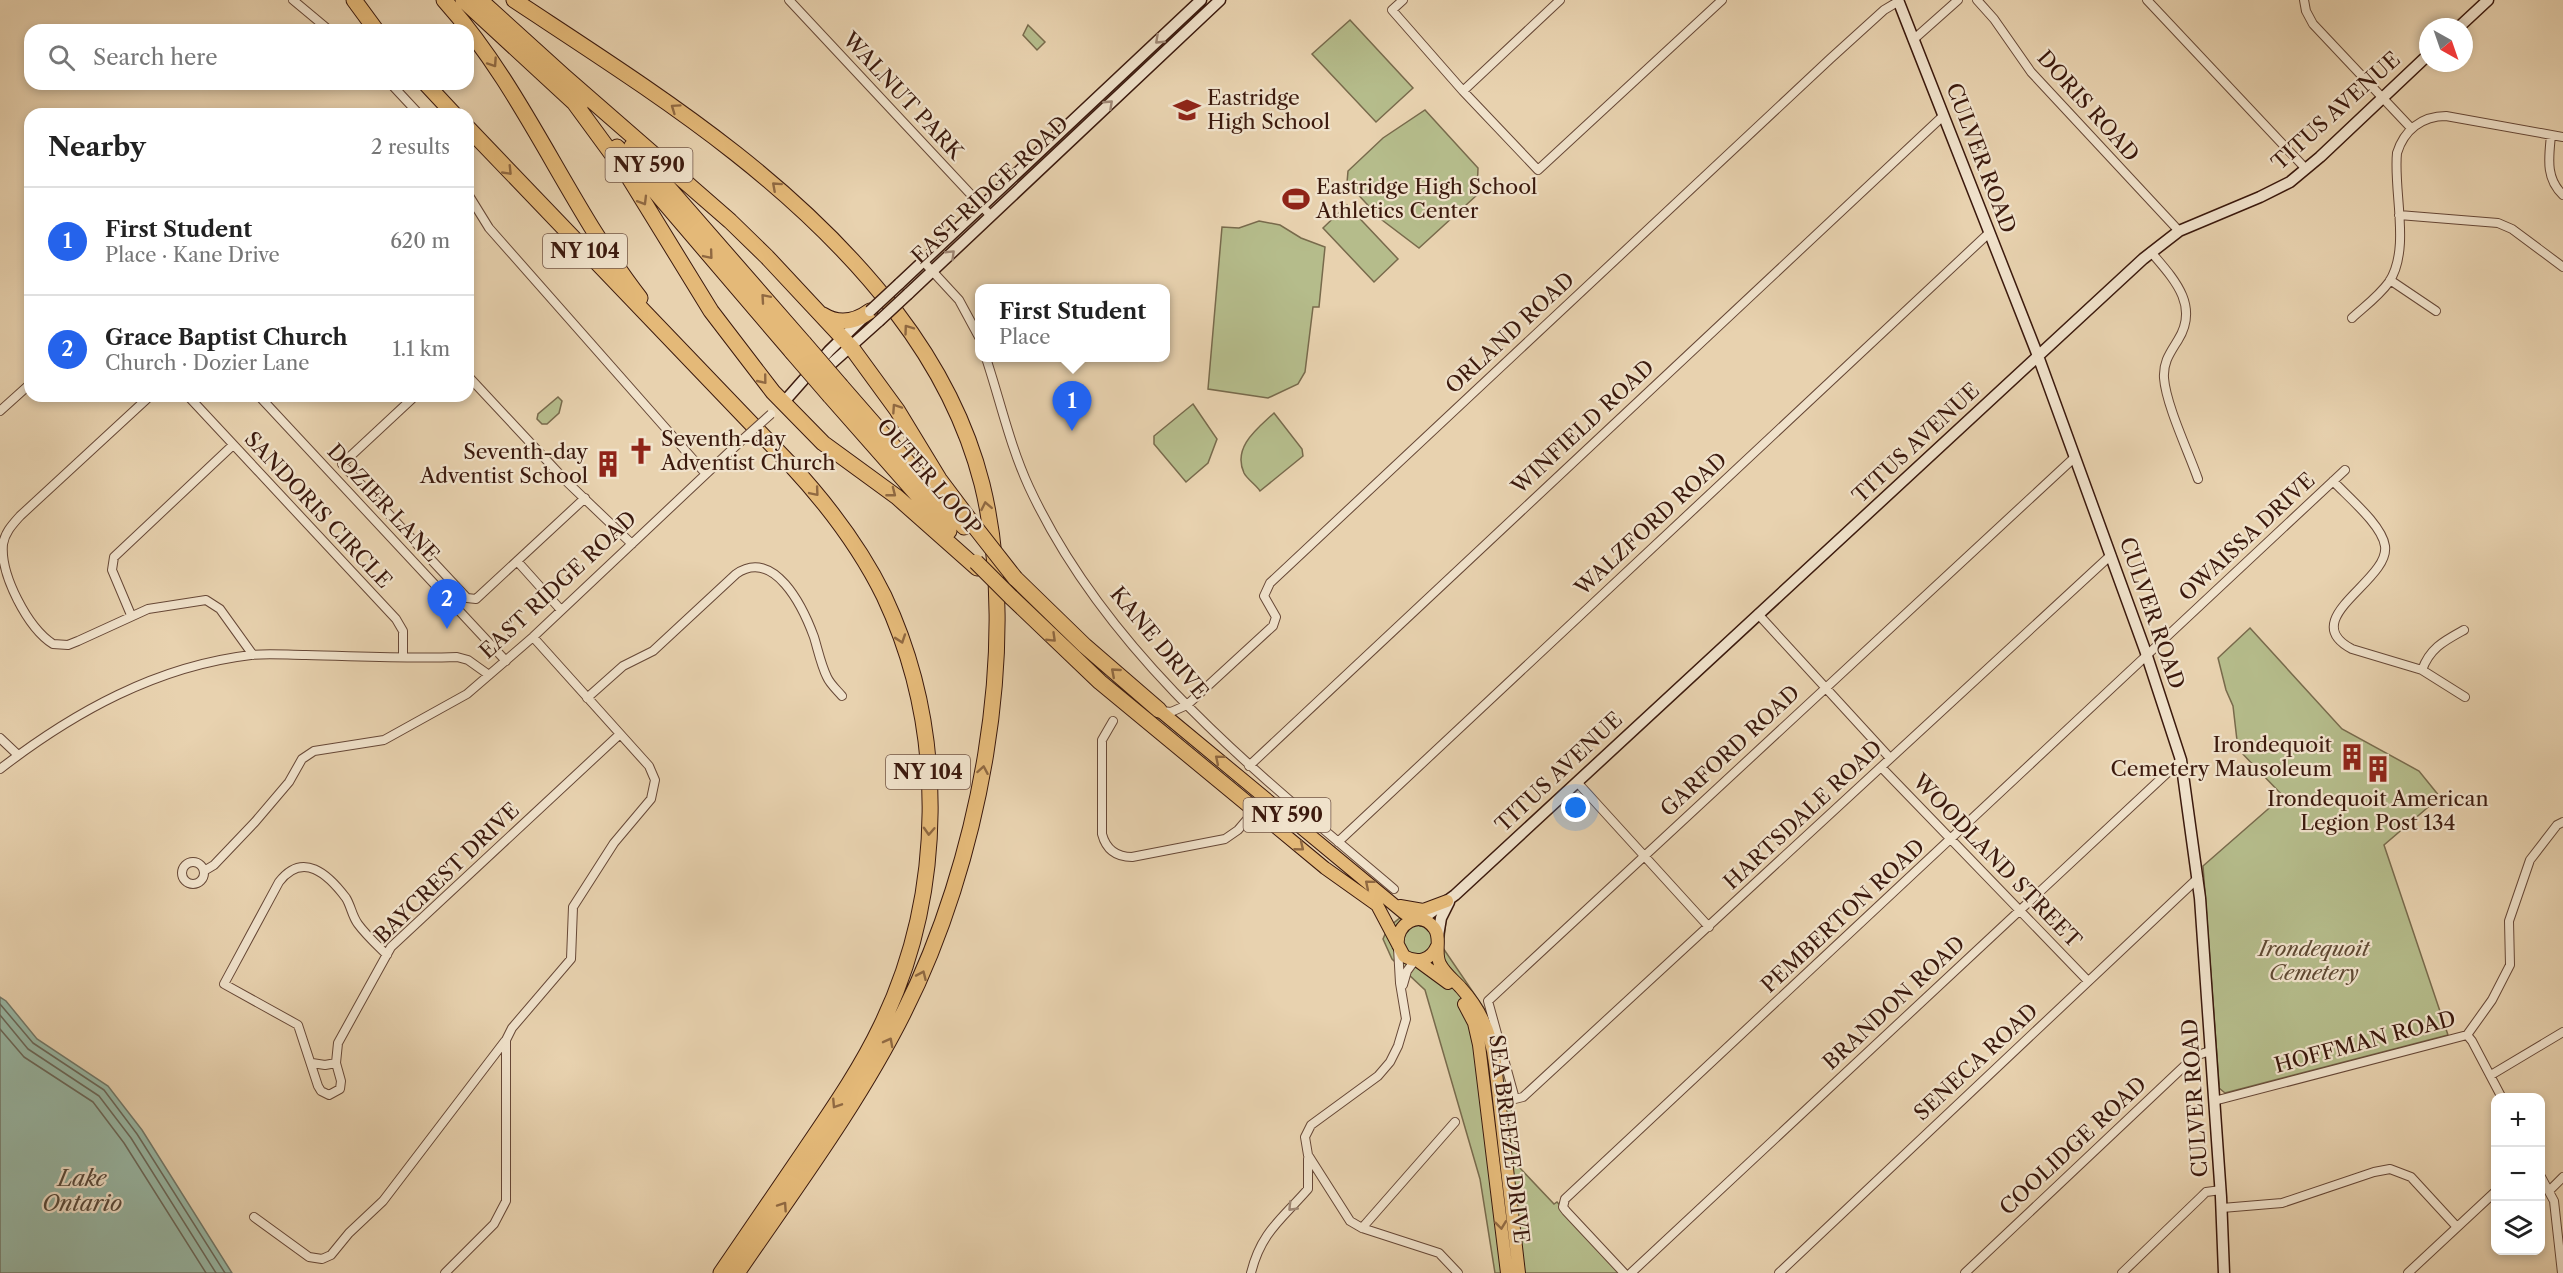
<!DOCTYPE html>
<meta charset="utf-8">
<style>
:root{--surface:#fff;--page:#f2f2f2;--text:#222;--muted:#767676;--line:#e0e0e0;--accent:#2563eb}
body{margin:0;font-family:"Libre Caslon Text",serif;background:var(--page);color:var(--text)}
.controls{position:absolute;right:18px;bottom:18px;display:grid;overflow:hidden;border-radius:12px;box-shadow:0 3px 9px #0003}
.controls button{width:54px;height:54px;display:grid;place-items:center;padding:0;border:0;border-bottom:2px solid var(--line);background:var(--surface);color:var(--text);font:30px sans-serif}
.compass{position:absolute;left:2419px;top:18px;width:54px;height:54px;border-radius:50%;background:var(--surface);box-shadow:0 3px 9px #0003;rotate:140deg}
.you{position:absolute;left:1576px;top:808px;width:21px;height:21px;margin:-15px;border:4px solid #fff;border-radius:50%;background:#1a73e8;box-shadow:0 0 0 9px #1a73e833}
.badge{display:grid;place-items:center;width:39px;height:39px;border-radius:50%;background:var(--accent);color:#fff;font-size:20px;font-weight:700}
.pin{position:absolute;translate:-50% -50px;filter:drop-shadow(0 2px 3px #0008)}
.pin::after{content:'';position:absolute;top:32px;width:21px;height:18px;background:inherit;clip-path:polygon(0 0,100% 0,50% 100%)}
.popup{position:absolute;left:975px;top:284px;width:195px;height:78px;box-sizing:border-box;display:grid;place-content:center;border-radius:12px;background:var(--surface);filter:drop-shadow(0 2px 4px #0005);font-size:20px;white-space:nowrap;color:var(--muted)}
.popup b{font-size:22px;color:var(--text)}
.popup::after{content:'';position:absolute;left:50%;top:100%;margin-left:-12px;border:12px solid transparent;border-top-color:var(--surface)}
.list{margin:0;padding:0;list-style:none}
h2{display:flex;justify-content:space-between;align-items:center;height:78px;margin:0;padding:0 24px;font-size:26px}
h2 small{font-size:20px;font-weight:400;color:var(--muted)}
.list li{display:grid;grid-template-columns:39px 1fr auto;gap:18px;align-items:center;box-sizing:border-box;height:108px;padding:0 24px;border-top:2px solid var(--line)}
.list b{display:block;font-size:22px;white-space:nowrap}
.list p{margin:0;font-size:20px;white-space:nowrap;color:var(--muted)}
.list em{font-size:20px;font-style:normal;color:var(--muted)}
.icon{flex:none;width:33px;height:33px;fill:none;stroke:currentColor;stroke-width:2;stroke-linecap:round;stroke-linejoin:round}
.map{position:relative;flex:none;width:2563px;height:1273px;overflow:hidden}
.search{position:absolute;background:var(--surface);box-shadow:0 3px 9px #0003;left:24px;top:24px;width:450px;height:66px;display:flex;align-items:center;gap:15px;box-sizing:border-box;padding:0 21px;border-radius:18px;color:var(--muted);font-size:22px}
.panel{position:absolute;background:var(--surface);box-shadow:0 3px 9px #0003;left:24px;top:108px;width:450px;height:294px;border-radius:18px}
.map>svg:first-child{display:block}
.green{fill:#b5bc8b;stroke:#786a4c;stroke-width:1.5}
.water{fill:#98b8a6;stroke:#737869;stroke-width:1.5}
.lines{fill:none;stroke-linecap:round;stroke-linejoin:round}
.shore{stroke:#6a685a;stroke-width:1.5}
.street-casing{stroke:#664736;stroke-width:10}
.secondary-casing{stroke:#3b190d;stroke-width:13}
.primary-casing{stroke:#3b190d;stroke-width:14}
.highway-casing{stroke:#3b190d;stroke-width:17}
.street{stroke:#f0e2cb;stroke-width:8}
.secondary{stroke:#f0e2cb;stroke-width:10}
.primary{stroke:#e4b978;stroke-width:12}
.highway{stroke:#e4b978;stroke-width:15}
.street-bridge-casing{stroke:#664736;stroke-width:10;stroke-linecap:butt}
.secondary-bridge-casing{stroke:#3b190d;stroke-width:13;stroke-linecap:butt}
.highway-bridge-casing{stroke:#3b190d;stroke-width:17;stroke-linecap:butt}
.street-bridge{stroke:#f0e2cb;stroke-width:8}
.secondary-bridge{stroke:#f0e2cb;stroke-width:10}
.highway-bridge{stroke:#e4b978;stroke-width:15}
.oneway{stroke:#9f8876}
.oneway2{stroke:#906942}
.labels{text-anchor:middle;stroke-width:4.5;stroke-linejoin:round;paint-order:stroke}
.shield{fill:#f0e2cb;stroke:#715546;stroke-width:1.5}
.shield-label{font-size:20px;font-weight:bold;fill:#3b190d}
.street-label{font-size:21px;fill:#3b190d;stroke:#f0e2cb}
.poi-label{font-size:21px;fill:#3b190d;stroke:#f0e2cb;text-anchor:start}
.park-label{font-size:21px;font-style:italic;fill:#604a33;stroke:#f0e2cb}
.water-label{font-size:22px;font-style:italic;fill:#57493b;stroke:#f0e2cb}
</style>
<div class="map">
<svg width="2563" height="1273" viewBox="0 0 2563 1273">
<rect width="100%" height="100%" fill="#e8d2af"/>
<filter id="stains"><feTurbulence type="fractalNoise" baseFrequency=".00333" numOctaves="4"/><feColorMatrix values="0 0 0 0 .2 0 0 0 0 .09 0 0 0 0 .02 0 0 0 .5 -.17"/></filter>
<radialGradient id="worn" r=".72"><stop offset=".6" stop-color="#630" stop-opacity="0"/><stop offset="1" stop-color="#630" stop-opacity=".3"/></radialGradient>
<!-- green -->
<path class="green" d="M1350,20L1413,88L1376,122L1312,54Z
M1028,25L1045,42L1037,50L1023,35Z
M1425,110L1478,168L1477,195L1419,248L1382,220L1347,183L1348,171L1383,138Z
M1347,205L1398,259L1374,282L1323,228Z
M1259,221L1280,225L1301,238L1325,247L1319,307H1313L1305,372L1298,384L1268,398L1208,389L1222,227L1239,228Z
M558,397L562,401L559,413L547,424H542L537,419L538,414Z
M1193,404L1217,439L1208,463L1186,482L1154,444V436Z
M1274,413L1302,449L1303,456L1260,491C1256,485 1247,479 1244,473C1232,447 1258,428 1274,413Z
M2250,628L2342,729L2419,771L2440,797L2384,845L2448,1035L2225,1093L2219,1088V1084L2203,866L2283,796L2238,749L2233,706L2226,690L2218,658Z
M1423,906L1446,920L1443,948L1488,1014L1508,1087L1519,1167L1554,1204L1557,1202L1621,1273H1495L1480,1179L1425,990L1392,959L1383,939C1389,921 1406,914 1423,906Z"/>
<!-- water -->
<path class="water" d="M0,997L6,1001L37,1039L108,1086L142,1130L232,1273H0Z"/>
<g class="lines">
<!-- shore -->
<path class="shore" d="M0,1004L33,1043L104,1090L137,1134L225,1273
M0,1015L28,1049L99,1096L131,1138L216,1273
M0,1029L24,1057L93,1102L124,1143L206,1273"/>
<defs>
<path id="street" d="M293,0L329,30
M789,0L991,216
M1403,0L1392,10L1463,91L1538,170L1722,0
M1977,0L1994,19L2031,72L2179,231
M2147,0L2306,169
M2304,0L2306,11L2313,24L2411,128
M1913,40L1958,0
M391,84L419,114
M1463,91L1560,0
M2551,135C2549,157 2545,178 2563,195
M468,194L489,228L706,474
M2399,215L2498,223L2512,229L2563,267
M2151,252C2173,278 2200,305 2178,340C2170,353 2163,362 2164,378C2166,405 2189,453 2198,479
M923,261L959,300L979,337
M2390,280L2436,311
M2352,318C2364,307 2379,296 2389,282C2411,249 2393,191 2397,153C2404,130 2422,116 2446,116L2563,137
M986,358C1000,400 1010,446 1029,487C1107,655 1256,772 1394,889
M468,376L566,481L632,544
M150,396L20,516C13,524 5,532 3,544C0,575 28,628 53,644L68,645L78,641L148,609L206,600L220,609L253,655
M188,396L396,619L403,631V656
M259,396L506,661
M415,396L342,464L467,598L476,599L585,498
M0,411L30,384
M2075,457L1488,1001L1515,1099L1523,1097L2111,555
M2333,481C2348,497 2382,525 2385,546C2390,581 2295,619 2352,649L2422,670L2465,697
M517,561L561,610
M1758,614L1890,758
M131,615L112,570L114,557L233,445
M2422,670C2430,648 2444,641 2464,630
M587,698L623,666L653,651L736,574C774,547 803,607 814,637C818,650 821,665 827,677C830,684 837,690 842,696
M1162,711L1171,712L1187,705L1273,626L1276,617L1264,596L1270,583L1830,59L1884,10L1899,1
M1113,721L1102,740V834C1106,849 1116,857 1132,857L1225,839L1238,830L1255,810
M0,738L18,755
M1249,766L1943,116
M1881,767L2088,981
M0,769C74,712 157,666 251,655C269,653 288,655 306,655C356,656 407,659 457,657L468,660L489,675
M1577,782L1709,927
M1338,842L1989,233
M182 873a11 11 0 1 1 22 0a11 11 0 1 1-22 0Z
M204,871L214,865L255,822L289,782L302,759L314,751L384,740L467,694L533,637L741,441
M1398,948L1400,983L1406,1019L1398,1046L1390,1062L1378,1076L1311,1125L1305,1137L1308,1155L1350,1221L1362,1228L1439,1253L1458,1273
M387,955C377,945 366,935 358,924C352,916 351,906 346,898C328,874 303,851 279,882L224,984L298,1025L318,1086L321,1091L329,1095L340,1089L341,1081L336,1063L338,1043L391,947L620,734
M1403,985L1407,971L1415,960
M2467,1035L2472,1041L2502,1098
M312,1063L325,1065L336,1063
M2491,1075L2563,1032
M2214,1101L2467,1035L2492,1000L2510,965L2509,921L2530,860L2557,825L2563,822
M2540,1175L2554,1201L2562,1273
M2549,1191L2563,1177
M2222,1208L2282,1203L2374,1172L2390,1169L2411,1177L2457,1227
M254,1217L309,1257L322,1259L331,1255L349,1233L383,1201L505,1041
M1362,1228L1455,1122
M445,1273L494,1224L506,1201V1040L512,1028L571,959L573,907L614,843L651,799L655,780L649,766L533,637
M1251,1273C1261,1232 1282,1219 1308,1189V1159
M1624,1273L1566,1211L1563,1207L1565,1199L2345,470
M1631,1273L2181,760
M1779,1273L2198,878
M1965,1273L2195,1056L2210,1051
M2122,1273L2201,1197L2206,1192L2221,1190
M2408,1273L2496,1191"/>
<path id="secondary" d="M1898,0L2038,356L2145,650L2181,760L2200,898L2221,1197L2224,1273
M2459,27L2488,0
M899,284L1201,0
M908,294L1220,0
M821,373L879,321
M783,403L829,351L863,318
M1421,920L1455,895L2143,259L2179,231L2260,197L2290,182L2320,157L2428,55
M1438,936L1441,918L1449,902"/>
<path id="primary" d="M1159,710L1404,913L1415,919
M1255,810L1325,868L1377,905L1404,956C1418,964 1431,960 1437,946
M1400,906L1423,910L1447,901
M1398,945C1395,924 1420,909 1434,928C1442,938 1434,952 1440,964C1445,974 1454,980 1461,988C1480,1009 1492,1036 1495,1064L1519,1273
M1418,961L1448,983
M1464,1004L1474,1023L1479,1045L1507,1273"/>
<path id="highway" d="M354,0L376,30
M444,0C524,89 567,204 640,298
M463,0L580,108
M480,0L565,77
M514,0C653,92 793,178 896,312C935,363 966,421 982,484C1022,647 978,865 904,1012C858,1104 795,1188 737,1273
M558,71L730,221L767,257L851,347L897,410L939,479L975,527
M426,84L454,114
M573,101L628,176L711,311L773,392L823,443L897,497L977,568
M468,128L790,464C827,504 860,547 884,596C947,730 945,894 881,1026C860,1070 832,1110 805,1150C777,1191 749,1232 721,1273
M632,146L804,343
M617,147L792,352
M823,315C839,325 855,322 870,311
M841,386L964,527
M830,396L949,531
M1015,578L1085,646L1159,710
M1011,597L1100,682L1255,810"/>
</defs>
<!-- street casing -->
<use href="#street" class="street-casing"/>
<!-- secondary casing -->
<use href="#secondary" class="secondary-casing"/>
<!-- primary casing -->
<use href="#primary" class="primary-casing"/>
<!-- highway casing -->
<use href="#highway" class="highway-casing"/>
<!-- street -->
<use href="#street" class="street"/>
<!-- secondary -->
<use href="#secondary" class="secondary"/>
<!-- primary -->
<use href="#primary" class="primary"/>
<!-- highway -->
<use href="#highway" class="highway"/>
<defs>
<path id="street-bridge" d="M741,441L771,414"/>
<path id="secondary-bridge" d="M870,311L899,284
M879,321L908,294"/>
<path id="highway-bridge" d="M804,343L841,386
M792,352L830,396
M975,527L1015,578
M976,562L1011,597"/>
</defs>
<!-- street-bridge casing -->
<use href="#street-bridge" class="street-bridge-casing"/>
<!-- secondary-bridge casing -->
<use href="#secondary-bridge" class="secondary-bridge-casing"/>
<!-- highway-bridge casing -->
<use href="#highway-bridge" class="highway-bridge-casing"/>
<!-- street-bridge -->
<use href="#street-bridge" class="street-bridge"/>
<!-- secondary-bridge -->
<use href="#secondary-bridge" class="secondary-bridge"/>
<!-- highway-bridge -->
<use href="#highway-bridge" class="highway-bridge"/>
</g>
<!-- one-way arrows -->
<defs><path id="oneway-chevron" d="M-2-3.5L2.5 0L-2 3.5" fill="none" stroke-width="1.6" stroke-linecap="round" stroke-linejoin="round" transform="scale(1.5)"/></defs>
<g class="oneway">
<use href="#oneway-chevron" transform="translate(1159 40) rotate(137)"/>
<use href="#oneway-chevron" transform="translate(1109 104) rotate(-43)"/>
<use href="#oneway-chevron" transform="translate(951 254) rotate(-44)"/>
<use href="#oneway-chevron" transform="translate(1292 1207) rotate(134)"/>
</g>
<g class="oneway2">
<use href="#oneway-chevron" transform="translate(493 63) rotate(56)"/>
<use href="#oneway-chevron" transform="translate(675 108) rotate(-145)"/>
<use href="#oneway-chevron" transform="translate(508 171) rotate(46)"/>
<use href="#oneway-chevron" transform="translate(776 186) rotate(-138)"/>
<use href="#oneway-chevron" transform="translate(643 201) rotate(59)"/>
<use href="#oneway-chevron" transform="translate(709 255) rotate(50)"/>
<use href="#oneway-chevron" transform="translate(765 298) rotate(-131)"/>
<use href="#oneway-chevron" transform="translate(908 329) rotate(-126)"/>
<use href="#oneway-chevron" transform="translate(763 380) rotate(51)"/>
<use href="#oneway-chevron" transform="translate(896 408) rotate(-124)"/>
<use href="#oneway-chevron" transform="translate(815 492) rotate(50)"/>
<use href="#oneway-chevron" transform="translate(892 493) rotate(38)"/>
<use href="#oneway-chevron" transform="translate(986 506) rotate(-101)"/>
<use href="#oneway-chevron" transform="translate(1052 638) rotate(44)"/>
<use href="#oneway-chevron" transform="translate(901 639) rotate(71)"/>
<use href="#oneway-chevron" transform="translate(1115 672) rotate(-139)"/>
<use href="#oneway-chevron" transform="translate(1219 759) rotate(-140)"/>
<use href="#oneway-chevron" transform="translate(983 770) rotate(-80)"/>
<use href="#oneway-chevron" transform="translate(929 831) rotate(93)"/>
<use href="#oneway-chevron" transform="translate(1300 847) rotate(39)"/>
<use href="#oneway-chevron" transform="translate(1369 884) rotate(-140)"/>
<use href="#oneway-chevron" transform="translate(922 975) rotate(-66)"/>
<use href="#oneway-chevron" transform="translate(889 1042) rotate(-62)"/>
<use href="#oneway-chevron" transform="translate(836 1104) rotate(123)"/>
<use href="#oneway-chevron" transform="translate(783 1206) rotate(-56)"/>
<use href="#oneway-chevron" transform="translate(1501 1225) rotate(83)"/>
</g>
<!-- icons -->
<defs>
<symbol id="school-bare" viewBox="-9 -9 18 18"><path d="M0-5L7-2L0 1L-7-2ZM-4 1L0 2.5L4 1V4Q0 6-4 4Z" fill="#8f2418" stroke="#f0e2cb" stroke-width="2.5" paint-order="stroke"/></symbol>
<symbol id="stadium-bare" viewBox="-9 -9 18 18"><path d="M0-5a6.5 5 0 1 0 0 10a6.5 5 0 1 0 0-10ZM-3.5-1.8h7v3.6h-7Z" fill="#8f2418" stroke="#f0e2cb" stroke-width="2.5" paint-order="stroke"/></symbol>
<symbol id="church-bare" viewBox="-9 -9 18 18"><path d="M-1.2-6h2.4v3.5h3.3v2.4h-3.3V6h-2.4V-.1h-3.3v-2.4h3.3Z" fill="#8f2418" stroke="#f0e2cb" stroke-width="2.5" paint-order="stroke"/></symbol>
<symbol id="building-bare" viewBox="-9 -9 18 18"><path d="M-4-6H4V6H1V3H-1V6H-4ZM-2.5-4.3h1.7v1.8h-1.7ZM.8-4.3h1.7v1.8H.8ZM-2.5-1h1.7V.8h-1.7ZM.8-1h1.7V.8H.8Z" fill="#8f2418" stroke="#f0e2cb" stroke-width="2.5" paint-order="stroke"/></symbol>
</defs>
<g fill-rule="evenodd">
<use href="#school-bare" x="1168" y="91" width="38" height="38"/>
<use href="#stadium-bare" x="1277" y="180" width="38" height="38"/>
<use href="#church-bare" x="622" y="432" width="38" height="38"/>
<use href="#building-bare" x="589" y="445" width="38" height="38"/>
<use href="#building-bare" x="2333" y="738" width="38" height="38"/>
<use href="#building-bare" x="2359" y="750" width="38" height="38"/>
</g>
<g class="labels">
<!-- shield labels -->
<g class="shield">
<rect x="605.5" y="148" width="87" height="34" rx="4.5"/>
<rect x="543" y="234" width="84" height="34" rx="4.5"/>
<rect x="886" y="755" width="84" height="34" rx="4.5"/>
<rect x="1243.5" y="798" width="87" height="34" rx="4.5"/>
</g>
<g class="shield-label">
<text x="649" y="172">NY 590</text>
<text x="585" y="258">NY 104</text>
<text x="928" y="779">NY 104</text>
<text x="1287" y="822">NY 590</text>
</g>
<!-- street labels -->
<g class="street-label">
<text transform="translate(903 96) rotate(47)" y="7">WALNUT PARK</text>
<text transform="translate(2088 106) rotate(48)" y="7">DORIS ROAD</text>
<text transform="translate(2336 111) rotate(-42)" y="7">TITUS AVENUE</text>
<text transform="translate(1981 158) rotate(69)" y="7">CULVER ROAD</text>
<text transform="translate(990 190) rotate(-43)" y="7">EAST RIDGE ROAD</text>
<text transform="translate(1510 333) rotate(-43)" y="7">ORLAND ROAD</text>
<text transform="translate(1583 427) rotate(-43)" y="7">WINFIELD ROAD</text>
<text transform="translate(1916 443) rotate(-43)" y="7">TITUS AVENUE</text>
<text transform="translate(929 477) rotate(49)" y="7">OUTER LOOP</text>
<text transform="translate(383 503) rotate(47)" y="7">DOZIER LANE</text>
<text transform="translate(318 510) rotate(47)" y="7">SANDORIS CIRCLE</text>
<text transform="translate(1651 524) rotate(-43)" y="7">WALZFORD ROAD</text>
<text transform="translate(2247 537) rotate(-43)" y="7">OWAISSA DRIVE</text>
<text transform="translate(558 585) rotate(-43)" y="7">EAST RIDGE ROAD</text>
<text transform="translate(2152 613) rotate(71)" y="7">CULVER ROAD</text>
<text transform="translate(1159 643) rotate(50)" y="7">KANE DRIVE</text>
<text transform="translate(1730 751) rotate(-43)" y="7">GARFORD ROAD</text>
<text transform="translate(1559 772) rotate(-43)" y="7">TITUS AVENUE</text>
<text transform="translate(1803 815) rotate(-43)" y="7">HARTSDALE ROAD</text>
<text transform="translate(1997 861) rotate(46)" y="7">WOODLAND STREET</text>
<text transform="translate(447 873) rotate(-44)" y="7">BAYCREST DRIVE</text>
<text transform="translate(1843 916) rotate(-43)" y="7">PEMBERTON ROAD</text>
<text transform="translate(1894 1003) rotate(-43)" y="7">BRANDON ROAD</text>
<text transform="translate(2365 1042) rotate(-15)" y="7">HOFFMAN ROAD</text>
<text transform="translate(1976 1062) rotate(-43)" y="7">SENECA ROAD</text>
<text transform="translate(2195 1098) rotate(-94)" y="7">CULVER ROAD</text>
<text transform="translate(1509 1139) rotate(83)" y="7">SEA BREEZE DRIVE</text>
<text transform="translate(2073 1146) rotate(-43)" y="7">COOLIDGE ROAD</text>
</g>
<!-- poi labels -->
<g class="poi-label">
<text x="1207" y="105">Eastridge<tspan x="1207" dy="24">High School</tspan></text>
<text x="1316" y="194">Eastridge High School<tspan x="1316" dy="24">Athletics Center</tspan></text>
<text x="661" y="446">Seventh-day<tspan x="661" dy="24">Adventist Church</tspan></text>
<text x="588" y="459" text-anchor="end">Seventh-day<tspan x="588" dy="24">Adventist School</tspan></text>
<text x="2332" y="752" text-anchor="end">Irondequoit<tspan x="2332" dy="24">Cemetery Mausoleum</tspan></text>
<text x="2378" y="806" text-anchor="middle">Irondequoit American<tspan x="2378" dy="24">Legion Post 134</tspan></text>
</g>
<!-- park labels -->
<g class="park-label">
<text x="2314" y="956">Irondequoit<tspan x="2314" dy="24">Cemetery</tspan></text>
</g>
<!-- water labels -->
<g class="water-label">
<text x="82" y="1186">Lake<tspan x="82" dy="25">Ontario</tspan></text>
</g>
</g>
<rect width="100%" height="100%" filter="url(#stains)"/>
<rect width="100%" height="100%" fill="url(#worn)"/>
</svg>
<div class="controls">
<button>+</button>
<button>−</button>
<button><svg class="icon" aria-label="layers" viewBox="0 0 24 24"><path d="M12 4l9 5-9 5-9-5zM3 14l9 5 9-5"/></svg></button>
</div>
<svg class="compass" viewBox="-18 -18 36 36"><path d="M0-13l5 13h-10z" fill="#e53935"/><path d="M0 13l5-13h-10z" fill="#767676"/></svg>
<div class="you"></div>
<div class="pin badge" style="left:1072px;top:431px">1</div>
<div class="popup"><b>First Student</b>Place</div>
<div class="pin badge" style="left:447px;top:629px">2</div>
<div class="search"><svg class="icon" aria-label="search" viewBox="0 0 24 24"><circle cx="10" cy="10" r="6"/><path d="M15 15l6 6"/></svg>Search here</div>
<section class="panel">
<h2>Nearby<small>2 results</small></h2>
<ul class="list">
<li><span class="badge">1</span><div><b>First Student</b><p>Place · Kane Drive</p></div><em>620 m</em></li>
<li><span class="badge">2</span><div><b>Grace Baptist Church</b><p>Church · Dozier Lane</p></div><em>1.1 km</em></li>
</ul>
</section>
</div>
